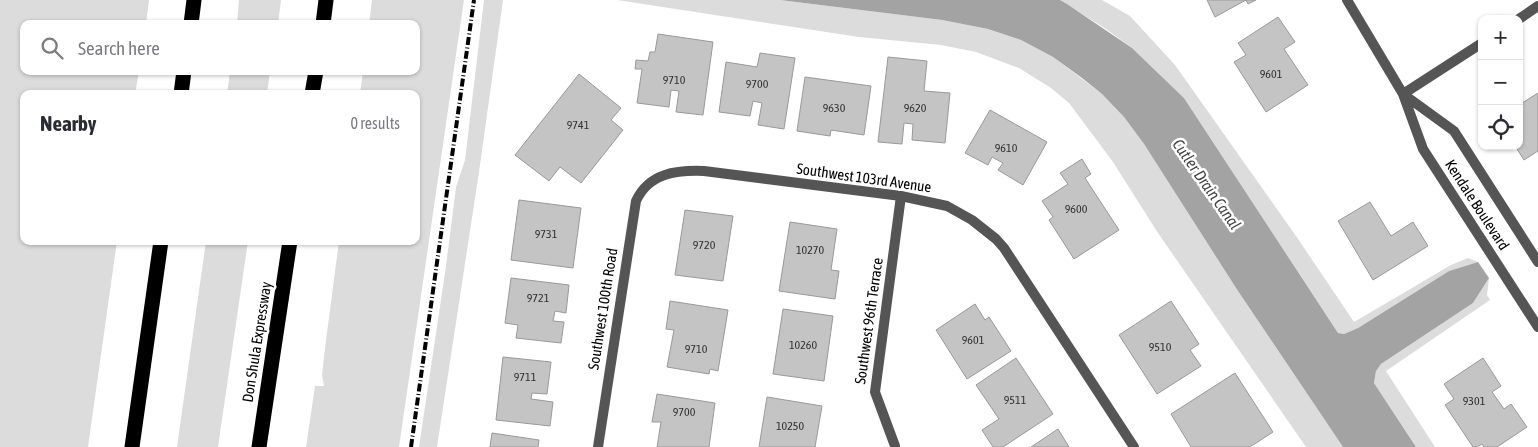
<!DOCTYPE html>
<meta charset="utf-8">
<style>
:root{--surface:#fff;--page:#f7f7f7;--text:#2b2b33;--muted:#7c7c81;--line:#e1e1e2}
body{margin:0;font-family:"Asap Condensed",sans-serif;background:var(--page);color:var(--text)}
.controls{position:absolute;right:15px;top:15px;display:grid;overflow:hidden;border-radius:10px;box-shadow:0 1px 4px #0004}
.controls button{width:45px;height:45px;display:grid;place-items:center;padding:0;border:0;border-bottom:1px solid var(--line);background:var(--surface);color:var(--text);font:25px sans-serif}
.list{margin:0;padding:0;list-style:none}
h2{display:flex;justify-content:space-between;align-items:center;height:65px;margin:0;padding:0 20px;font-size:21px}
h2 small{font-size:16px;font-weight:400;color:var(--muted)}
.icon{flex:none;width:28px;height:28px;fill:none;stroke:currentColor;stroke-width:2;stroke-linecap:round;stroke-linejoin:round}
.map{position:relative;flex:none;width:1538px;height:447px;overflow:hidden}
.search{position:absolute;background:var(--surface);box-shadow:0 1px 4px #0004;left:20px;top:20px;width:400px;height:55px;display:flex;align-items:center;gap:12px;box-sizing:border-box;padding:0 18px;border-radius:10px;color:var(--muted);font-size:19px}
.panel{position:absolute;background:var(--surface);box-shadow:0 1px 4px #0004;left:20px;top:90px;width:400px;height:155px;border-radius:10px}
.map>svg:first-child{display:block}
.green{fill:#dcdcdc}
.water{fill:#a3a3a3}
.building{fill:#c4c4c4;stroke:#999}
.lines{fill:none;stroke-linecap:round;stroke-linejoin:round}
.minor{stroke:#555;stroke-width:10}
.tertiary{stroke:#555;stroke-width:10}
.motorway{stroke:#000;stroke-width:15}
.rail{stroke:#000;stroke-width:4;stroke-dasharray:8 2.5 1 2.5;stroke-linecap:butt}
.labels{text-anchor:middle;stroke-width:5;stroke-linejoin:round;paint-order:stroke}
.number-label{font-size:12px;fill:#313131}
.street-label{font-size:15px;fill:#000;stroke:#fff}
.water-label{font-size:16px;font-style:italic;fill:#444;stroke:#fff}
</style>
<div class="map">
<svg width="1538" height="447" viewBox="0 0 1538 447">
<rect width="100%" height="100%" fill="#fff"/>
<!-- green -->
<path class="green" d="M0,0H149L146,24H24V71H139L135,94H24V241H117L88,447H0Z
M239,0H281L278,24H237Z
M372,0H464L399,447H306L315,386H324L322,375L325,348L339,241H416V94H360L363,71H416V24H369Z
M484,0H503L479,172L437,447H419L446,266L456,187L465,160Z
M617,0H780L942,20L988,29L1021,40L1053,57L1102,94L1124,117L1144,144L1236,288L1343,447H1306L1158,233L1113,162L1069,103L1051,88L1019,68L976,52L941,45L859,37Z
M1060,0H1102L1130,16L1175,65L1296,236L1354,322L1451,265L1468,258L1478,262L1449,271L1358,328L1344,334L1338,333L1184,98L1132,48L1106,29Z
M230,71H270L267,94H227Z
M206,241H248L218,447H177Z
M1489,278L1487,295L1490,300L1386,371L1435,447H1416L1374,383L1376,371L1381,364L1473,303Z"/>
<!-- water -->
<path class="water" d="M780,0H1060L1067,4L1132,48L1184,98L1338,333L1344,334L1358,328L1449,271L1478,262L1489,278L1473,303L1381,364L1376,371L1374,383L1416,447H1343L1236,288L1144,144L1124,117L1102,94L1082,78L1053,57L1021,40L988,29L942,20Z"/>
<!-- building -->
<path class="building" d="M1207,0H1256L1248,4L1246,0L1215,17Z
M1278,17L1295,42L1284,49L1308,85L1266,112L1234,62L1246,55L1238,43Z
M658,34L713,42L703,115L676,112L679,91L671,90L669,107L637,103L642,69H635L636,60L648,61L650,52H655Z
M760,53L795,58L784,129L758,125L762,103L753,101L750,116L719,112L726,62L757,67Z
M888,57L927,61L924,91L950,93L945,143L912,140L913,124L904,123L902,144L878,142Z
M579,74L621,108L611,120L623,130L581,183L560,167L549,181L515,155Z
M805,77L871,86L864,135L831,130L830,136L797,131Z
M1538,93V151L1524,160L1515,146H1519V105Z
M990,110L1047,142L1023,185L998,170L1003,163L992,157L988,165L965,153Z
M1082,159L1091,174L1085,178L1119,230L1074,259L1049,220L1053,217L1042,201L1068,184L1060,173Z
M519,200L581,208L573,268L511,260Z
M1370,202L1391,236L1413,222L1428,246L1373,280L1338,221Z
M685,210L733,216L723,281L675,275Z
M790,222L837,229L831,270L839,271L835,299L779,291Z
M511,278L569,285L566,313L555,311L553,321L564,322L561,343L516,338L518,325L505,323Z
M670,301L728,310L718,371L710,369L709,374L667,367L674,330L666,329Z
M1171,301L1199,344L1190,350L1201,366L1157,394L1119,335Z
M975,304L985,320L989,317L1011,351L967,379L936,330Z
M783,309L833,316L824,381L773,374Z
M503,357L551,362L547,394L532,393L531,399L553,402L550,426L496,420Z
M1016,358L1053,414L1003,447H993L982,430L999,419L976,385Z
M1483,358L1501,386L1492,392L1504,409L1511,404L1527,427L1497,447H1484L1482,444L1477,447H1473L1445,405L1454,399L1444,384Z
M1235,373L1273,432L1250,447H1191L1171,414Z
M657,394L715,403L709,447H657L661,422H652Z
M767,397L822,406L815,447H759Z
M1058,429L1069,447H1031Z
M492,433L539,440L538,447H490Z"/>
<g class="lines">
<!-- minor -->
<path class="minor" d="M895,446L875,392L901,196
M598,447L636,201C649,173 676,170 704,171L901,196L947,206L972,220L996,239L1004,248L1134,447"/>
<!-- tertiary -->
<path class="tertiary" d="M1347,0L1403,94L1423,149L1538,327
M1519,19L1538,6
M1403,94L1454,131L1538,262
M1403,94L1482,43"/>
<!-- motorway -->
<path class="motorway" d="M191,24L194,0
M323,24L326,0
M181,94L184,71
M312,94L316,71
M132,447L161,241
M259,447L290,241"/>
<!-- rail -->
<path class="rail" d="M411,447L474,0"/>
</g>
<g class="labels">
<!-- number labels -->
<g class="number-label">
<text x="1271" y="78">9601</text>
<text x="674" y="84">9710</text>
<text x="757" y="88">9700</text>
<text x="834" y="112">9630</text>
<text x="915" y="112">9620</text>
<text x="578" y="129">9741</text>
<text x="1006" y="152">9610</text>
<text x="1076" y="213">9600</text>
<text x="546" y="238">9731</text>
<text x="704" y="249">9720</text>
<text x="810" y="254">10270</text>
<text x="538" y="302">9721</text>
<text x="973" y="344">9601</text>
<text x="803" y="349">10260</text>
<text x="1160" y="351">9510</text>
<text x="696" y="353">9710</text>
<text x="525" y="381">9711</text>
<text x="1015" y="404">9511</text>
<text x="1474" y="405">9301</text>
<text x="684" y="416">9700</text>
<text x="790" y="430">10250</text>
</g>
<!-- street labels -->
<g class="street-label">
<text transform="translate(864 178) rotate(8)" y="5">Southwest 103rd Avenue</text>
<text transform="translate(1477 205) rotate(57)" y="5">Kendale Boulevard</text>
<text transform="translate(603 309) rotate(-81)" y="5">Southwest 100th Road</text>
<text transform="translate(869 321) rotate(-82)" y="5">Southwest 96th Terrace</text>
<text transform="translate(257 342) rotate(-81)" y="5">Don Shula Expressway</text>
</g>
<!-- water labels -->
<g class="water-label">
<text transform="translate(1207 184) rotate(55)" y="6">Cutler Drain Canal</text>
</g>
</g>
</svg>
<div class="controls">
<button>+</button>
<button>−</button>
<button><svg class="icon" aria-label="locate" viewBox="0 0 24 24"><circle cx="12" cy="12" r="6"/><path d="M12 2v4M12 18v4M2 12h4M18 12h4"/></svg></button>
</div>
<div class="search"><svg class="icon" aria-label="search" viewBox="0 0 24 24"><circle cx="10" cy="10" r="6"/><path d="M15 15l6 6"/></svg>Search here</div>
<section class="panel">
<h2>Nearby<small>0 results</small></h2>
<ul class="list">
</ul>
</section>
</div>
